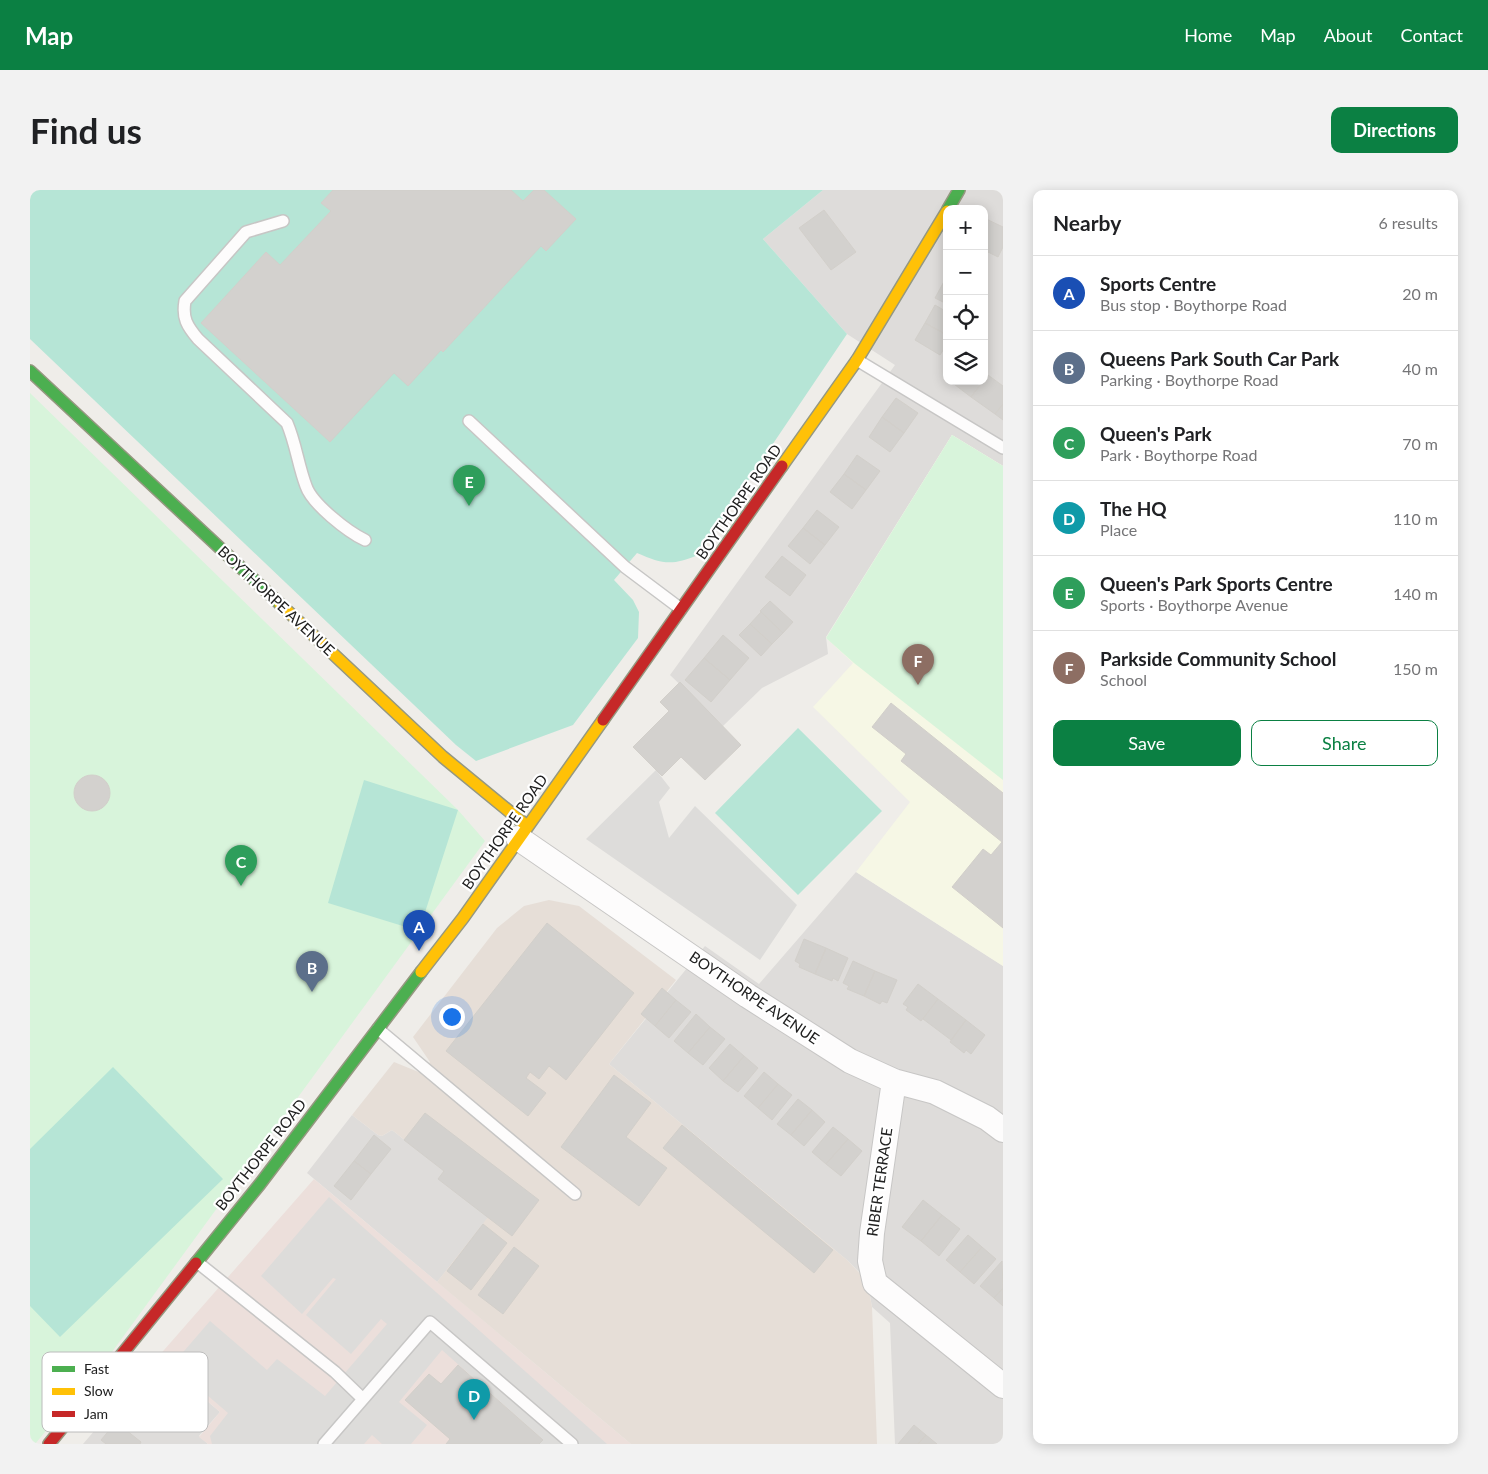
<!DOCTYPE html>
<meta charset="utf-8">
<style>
:root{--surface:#fff;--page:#f2f2f2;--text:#202124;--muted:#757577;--line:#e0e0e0;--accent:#0b8043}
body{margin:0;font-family:Lato,sans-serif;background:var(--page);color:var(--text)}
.controls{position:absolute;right:15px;top:15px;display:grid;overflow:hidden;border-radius:10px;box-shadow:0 2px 12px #0003}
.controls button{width:45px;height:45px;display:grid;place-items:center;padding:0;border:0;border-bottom:1px solid var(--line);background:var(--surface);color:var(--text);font:25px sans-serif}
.you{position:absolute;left:421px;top:826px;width:18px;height:18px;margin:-12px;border:4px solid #fff;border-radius:50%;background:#1a73e8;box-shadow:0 0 0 8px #1a73e833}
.badge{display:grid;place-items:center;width:32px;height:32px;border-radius:50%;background:var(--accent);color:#fff;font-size:16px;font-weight:700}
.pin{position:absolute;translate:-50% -41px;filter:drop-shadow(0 1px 2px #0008)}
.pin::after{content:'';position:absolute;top:26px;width:18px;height:15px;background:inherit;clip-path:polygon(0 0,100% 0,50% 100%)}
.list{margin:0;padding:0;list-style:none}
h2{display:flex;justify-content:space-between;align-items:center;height:65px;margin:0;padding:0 20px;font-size:21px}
h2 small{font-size:16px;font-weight:400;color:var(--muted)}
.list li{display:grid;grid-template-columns:32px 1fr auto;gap:15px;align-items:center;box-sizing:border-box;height:75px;padding:0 20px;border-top:1px solid var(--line)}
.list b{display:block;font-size:19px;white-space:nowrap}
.list p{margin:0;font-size:16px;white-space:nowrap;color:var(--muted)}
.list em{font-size:16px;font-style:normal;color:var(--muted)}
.actions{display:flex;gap:10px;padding:15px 20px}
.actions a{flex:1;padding:11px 0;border:1px solid var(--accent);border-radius:10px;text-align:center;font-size:18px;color:var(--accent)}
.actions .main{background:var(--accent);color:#fff}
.icon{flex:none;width:28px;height:28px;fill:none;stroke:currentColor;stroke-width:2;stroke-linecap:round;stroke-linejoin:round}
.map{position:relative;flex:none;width:973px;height:1254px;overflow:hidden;border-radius:10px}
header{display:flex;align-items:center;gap:30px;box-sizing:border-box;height:70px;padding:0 25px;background:var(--accent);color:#fff}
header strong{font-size:24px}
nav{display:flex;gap:28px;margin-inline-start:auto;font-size:18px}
.intro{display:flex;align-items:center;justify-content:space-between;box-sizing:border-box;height:120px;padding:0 30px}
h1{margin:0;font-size:35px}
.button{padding:12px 22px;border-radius:10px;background:var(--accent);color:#fff;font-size:18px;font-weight:700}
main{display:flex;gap:30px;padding:0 30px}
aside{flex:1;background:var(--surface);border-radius:10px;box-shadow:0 2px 12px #0003}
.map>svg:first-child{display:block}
.residential{fill:#dedcda;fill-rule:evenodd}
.commercial{fill:#ecdfdb}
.education{fill:#f6f7e5}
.religious{fill:#dddcda}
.military{fill:#e6ded7}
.park{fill:#d8f4db}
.pitch{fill:#b6e5d6}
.building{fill:#d3d1ce;stroke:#d2cfca}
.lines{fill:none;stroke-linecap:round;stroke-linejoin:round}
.lane-casing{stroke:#c7c6c5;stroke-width:14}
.street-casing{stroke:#c7c6c5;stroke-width:26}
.fast-casing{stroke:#959880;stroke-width:14}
.slow-casing{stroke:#959880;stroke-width:14}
.jam-casing{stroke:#959880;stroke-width:14}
.lane{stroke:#fdfcfc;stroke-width:11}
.street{stroke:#fdfcfc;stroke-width:24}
.fast{stroke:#4caf50;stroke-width:11}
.slow{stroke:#ffc107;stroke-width:11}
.jam{stroke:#c62828;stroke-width:11}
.labels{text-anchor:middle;stroke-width:4.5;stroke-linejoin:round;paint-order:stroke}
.street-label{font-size:15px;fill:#202020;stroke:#fff}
.key{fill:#fff;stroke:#bcbcbc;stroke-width:1}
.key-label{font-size:14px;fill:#202020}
</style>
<header>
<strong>Map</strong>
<nav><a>Home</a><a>Map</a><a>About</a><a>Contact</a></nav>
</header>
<div class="intro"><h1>Find us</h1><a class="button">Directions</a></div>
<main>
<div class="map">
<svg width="973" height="1254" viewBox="0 0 973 1254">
<rect width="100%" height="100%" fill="#efede9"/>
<!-- residential -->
<path class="residential" d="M793,0H973V276L922,245L796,447L798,464L732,498L693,536L640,485L865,175L817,144L733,49ZM917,19H954V191H917Z
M826,682L973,776V1254H865L860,1133L842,1117L837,1090L817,1070L579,874L675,756L729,794Z
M322,925L348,945L352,946L362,940L414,981L459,1028L407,1092L277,983Z
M127,1168L190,1222L169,1246L178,1254H53Z"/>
<!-- commercial -->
<path class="commercial" d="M284,989L601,1254H178L169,1247L190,1222L127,1168Z"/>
<!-- education -->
<path class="education" d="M922,245L973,276V776L826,682L880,612L783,517L823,473L796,448Z"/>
<!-- religious -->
<path class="religious" d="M626,580L640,598L629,612L639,648L665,616L767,715L730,770L556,649Z
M299,1007L577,1254H509L512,1249L412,1160L369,1212L397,1235L381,1254H352L342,1245L334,1254H182L180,1246L198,1223L142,1175L180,1131L237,1180L247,1169L295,1206L357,1134L351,1129L321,1164L276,1125L306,1089L303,1088L272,1124L231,1086Z"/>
<!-- military -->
<path class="military" d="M519,710L549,716L646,790L579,874L817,1070L837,1091L842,1117L847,1254H601L407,1092L458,1027L414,981L362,940L352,946L348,945L322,925L364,872L391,883L400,872L383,847L467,738L494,716Z"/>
<!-- park -->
<path class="park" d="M0,203L428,620L455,651L82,1162L5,1254H0Z
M922,245L973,276V590L824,473L796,448Z"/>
<!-- pitch -->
<path class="pitch" d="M0,0H793L733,49L817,144L668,365C642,376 632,374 607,363L584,390L603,410L609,422L608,448L543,535L446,571L426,555L0,149Z
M768,538L852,621L768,705L685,623Z
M334,590L428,620L389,741L298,713Z
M83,877L193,989L30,1147L0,1116V959Z"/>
<!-- building -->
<path class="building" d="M303,0H481L493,11L504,0H514L546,29L516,61L511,56L413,162L411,160L378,196L364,183L300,252L171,133L236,62L250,75L301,21L291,13Z
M794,20L826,62L801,80L769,38Z
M954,28L973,37V57L968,67L958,62L956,66L954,65Z
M917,86V114L905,108Z
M905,115L917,122V145L895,133Z
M895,133L917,145V154L910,165L885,150Z
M958,185L973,196V214L965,224L941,207Z
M920,191H953L941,207Z
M866,208L888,223L874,243L852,227Z
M973,214V230L965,224Z
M852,227L874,243L860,262L839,247Z
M827,265L850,281L836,300L814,284Z
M814,284L836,300L822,319L800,302Z
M787,320L809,337L795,355L773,338Z
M773,338L795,355L780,374L758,356Z
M752,366L776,385L760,406L735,387Z
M740,411L763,432L753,443L730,421Z
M731,422L753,443L742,454L720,434Z
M720,434L742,454L731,466L709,445Z
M693,445L719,468L700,490L674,468Z
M674,468L700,490L681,512L655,490Z
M650,492L711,555L675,590L651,567L632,586L603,557L639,521L630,512Z
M861,513L973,603V738L922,697L953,659L961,665L972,652L871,571L876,564L842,537Z
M44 603a18 18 0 1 1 36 0a18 18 0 1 1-36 0Z
M517,733L604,803L536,890L519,876L509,889L500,882L496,888L516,903L498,926L416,861Z
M774,749L796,758L785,784L769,777L770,774L765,771Z
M796,758L818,768L808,791L803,788L802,791L785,784Z
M823,771L845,781L834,806L817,799L819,796L813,793Z
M845,781L867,790L857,813L852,811L850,814L834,806Z
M888,794L908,809L891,831L876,820L878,817L873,814Z
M632,798L646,810L625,836L611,824Z
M908,809L936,830L921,850L893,829Z
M646,810L661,822L639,848L625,836Z
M666,824L680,837L658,863L644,851Z
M936,830L955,845L941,864L936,860L934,863L920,852Z
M680,837L695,849L673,875L658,863Z
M700,854L714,866L693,891L679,878Z
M714,866L728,878L708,902L693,891Z
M734,882L748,894L728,918L714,906Z
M584,885L621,913L596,947L637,978L609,1016L531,957Z
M748,894L762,905L742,930L728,918Z
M768,909L782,920L761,945L747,934Z
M782,920L795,932L774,956L761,945Z
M395,923L509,1010L482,1046L408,989L414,981L374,950Z
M652,935L803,1060L784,1083L633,958Z
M803,937L818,949L796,974L782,962Z
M344,945L361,959L341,984L324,971Z
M818,949L832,961L811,986L796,974Z
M324,971L341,984L321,1010L304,996Z
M893,1010L912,1025L891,1051L872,1037Z
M912,1025L930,1039L909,1066L891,1051Z
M453,1034L477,1053L441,1100L417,1081Z
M938,1045L952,1057L930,1082L916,1070Z
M484,1057L509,1076L473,1124L448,1105Z
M952,1057L966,1069L944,1094L930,1082Z
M972,1071L973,1098L964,1108L950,1096Z
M973,1098V1116L964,1108Z
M428,1175L513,1250L509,1254H416L420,1249L375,1210L399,1184L411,1194Z
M86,1232L111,1252L110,1254H76L71,1250Z
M884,1235L896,1245L888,1254H868Z
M896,1245L907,1254H888Z"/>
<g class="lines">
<defs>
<path id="lane" d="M253,31L216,42L155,111C152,128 157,136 168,149L257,233C266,254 268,275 276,296C282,314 318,342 335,350
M827,170L973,258
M439,231L595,377L651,419
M348,839L545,1004
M167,1072L305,1182L333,1209
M294,1254L400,1132L542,1254"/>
<path id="street" d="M488,648L718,806L820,871L864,891L905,902L957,928L973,940
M864,891L842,1043L840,1071L845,1093L973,1196"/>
<path id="fast" d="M918,19L929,0
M0,181L250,414
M166,1073L230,994L391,782"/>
<path id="slow" d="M752,276L827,170L917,21
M250,414L413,567L497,636
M391,782L433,728L573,530"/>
<path id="jam" d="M573,530L752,276
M19,1254L166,1073"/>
</defs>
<!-- lane casing -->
<use href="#lane" class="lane-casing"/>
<!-- street casing -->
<use href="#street" class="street-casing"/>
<!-- fast casing -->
<use href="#fast" class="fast-casing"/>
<!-- slow casing -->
<use href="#slow" class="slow-casing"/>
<!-- jam casing -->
<use href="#jam" class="jam-casing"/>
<!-- lane -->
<use href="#lane" class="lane"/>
<!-- street -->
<use href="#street" class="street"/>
<!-- fast -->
<use href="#fast" class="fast"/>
<!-- slow -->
<use href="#slow" class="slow"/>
<!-- jam -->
<use href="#jam" class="jam"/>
</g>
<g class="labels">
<!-- street labels -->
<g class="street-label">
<text transform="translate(709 312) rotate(-55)" y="5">BOYTHORPE ROAD</text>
<text transform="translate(246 411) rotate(43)" y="5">BOYTHORPE AVENUE</text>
<text transform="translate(475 642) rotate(-55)" y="5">BOYTHORPE ROAD</text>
<text transform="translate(724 808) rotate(34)" y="5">BOYTHORPE AVENUE</text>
<text transform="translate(231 965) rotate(-52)" y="5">BOYTHORPE ROAD</text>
<text transform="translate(850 992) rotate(-82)" y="5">RIBER TERRACE</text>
</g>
</g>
<!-- legend -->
<rect x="12" y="1162" width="166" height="80" rx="8" class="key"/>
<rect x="22" y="1176" width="23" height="6" fill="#4caf50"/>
<rect x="22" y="1198" width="23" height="7" fill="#ffc107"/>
<rect x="22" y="1221" width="23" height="6" fill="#c62828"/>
<g class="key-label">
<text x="54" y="1184">Fast</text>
<text x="54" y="1206">Slow</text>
<text x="54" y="1229">Jam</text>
</g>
</svg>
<div class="controls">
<button>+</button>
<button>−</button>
<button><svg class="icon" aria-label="locate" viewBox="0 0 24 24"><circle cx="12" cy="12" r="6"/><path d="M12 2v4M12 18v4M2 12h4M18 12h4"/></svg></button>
<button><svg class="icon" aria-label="layers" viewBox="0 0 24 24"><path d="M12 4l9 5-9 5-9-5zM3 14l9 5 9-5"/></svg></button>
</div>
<div class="you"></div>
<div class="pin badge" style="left:389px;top:761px;background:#1a4fb4">A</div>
<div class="pin badge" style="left:282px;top:802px;background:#5c6f8a">B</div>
<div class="pin badge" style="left:211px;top:696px;background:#2e9e5b">C</div>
<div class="pin badge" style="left:444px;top:1230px;background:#0f9aa8">D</div>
<div class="pin badge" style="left:439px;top:316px;background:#2e9e5b">E</div>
<div class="pin badge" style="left:888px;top:495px;background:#8d6e63">F</div>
</div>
<aside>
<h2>Nearby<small>6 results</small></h2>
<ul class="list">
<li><span class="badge" style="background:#1a4fb4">A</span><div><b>Sports Centre</b><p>Bus stop · Boythorpe Road</p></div><em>20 m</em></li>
<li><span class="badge" style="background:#5c6f8a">B</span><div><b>Queens Park South Car Park</b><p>Parking · Boythorpe Road</p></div><em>40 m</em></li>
<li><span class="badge" style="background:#2e9e5b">C</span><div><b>Queen's Park</b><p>Park · Boythorpe Road</p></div><em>70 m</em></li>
<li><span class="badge" style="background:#0f9aa8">D</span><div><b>The HQ</b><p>Place</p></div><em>110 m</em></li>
<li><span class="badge" style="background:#2e9e5b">E</span><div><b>Queen's Park Sports Centre</b><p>Sports · Boythorpe Avenue</p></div><em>140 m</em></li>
<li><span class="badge" style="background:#8d6e63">F</span><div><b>Parkside Community School</b><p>School</p></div><em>150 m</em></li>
</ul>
<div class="actions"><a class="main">Save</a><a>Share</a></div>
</aside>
</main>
